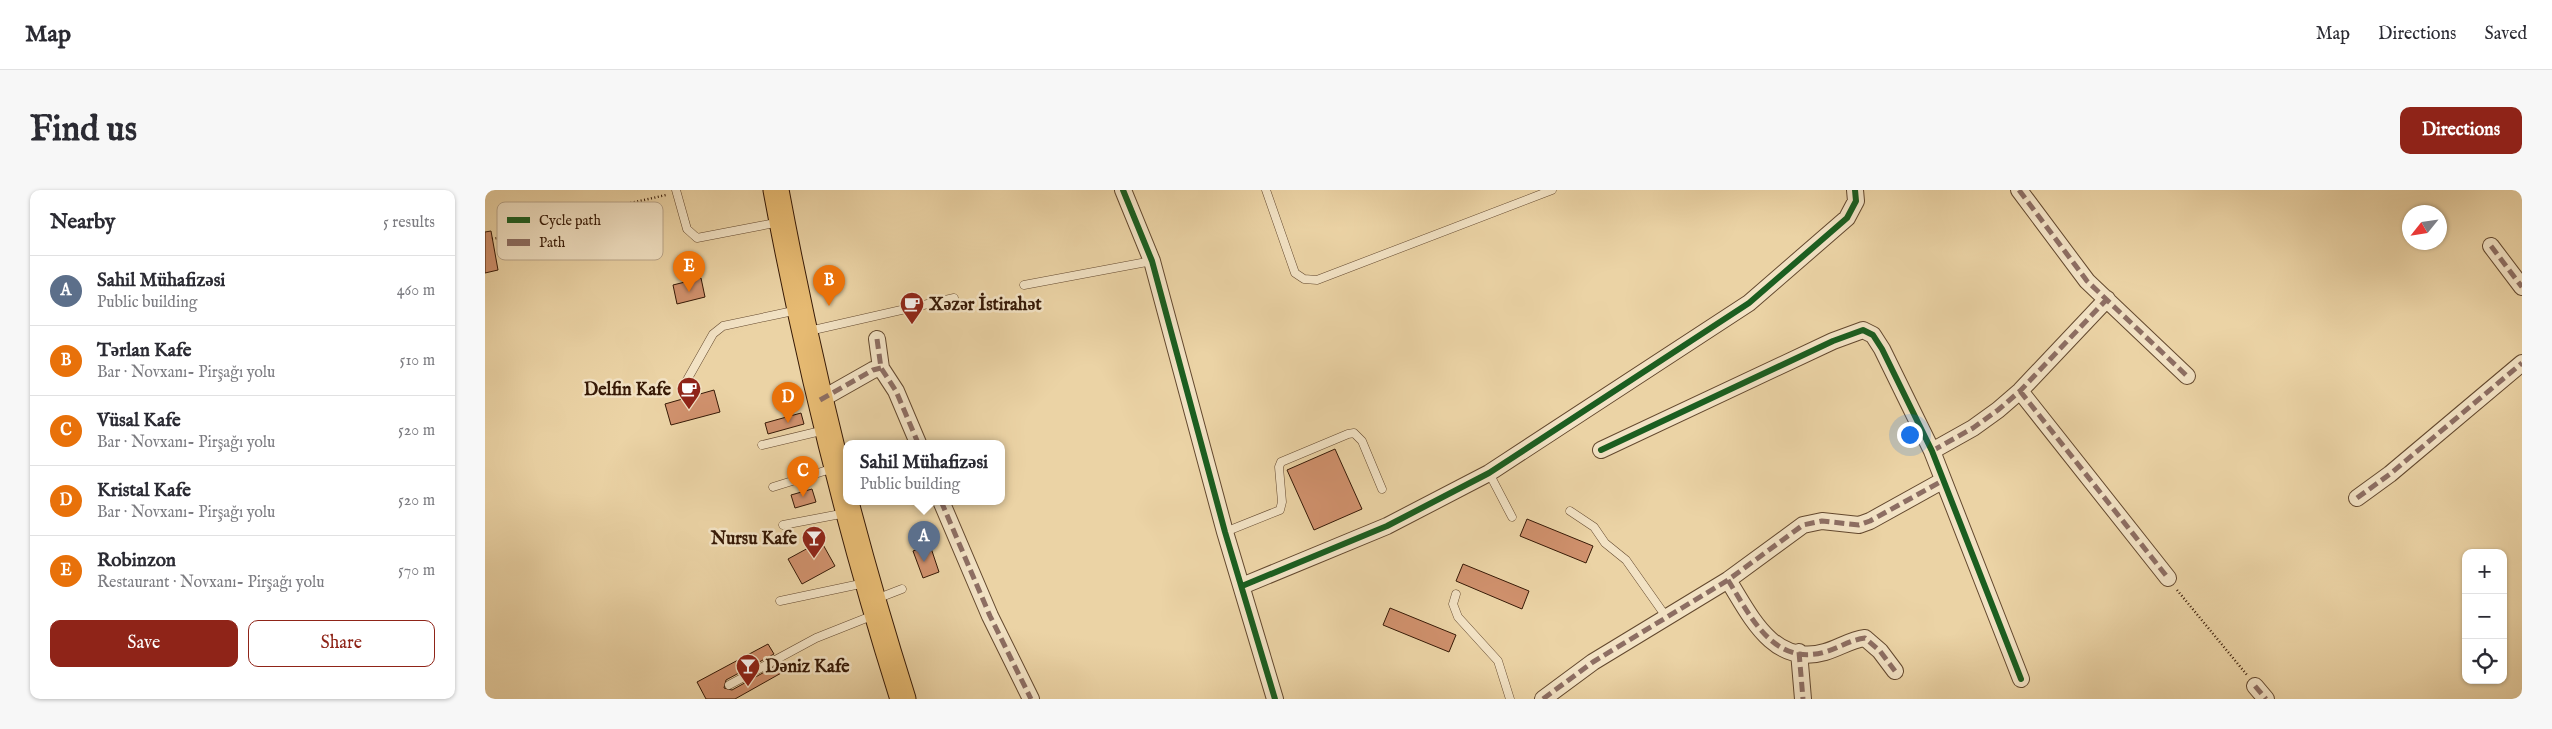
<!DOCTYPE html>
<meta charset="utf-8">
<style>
:root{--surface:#fff;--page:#f7f7f7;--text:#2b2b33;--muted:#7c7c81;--line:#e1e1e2;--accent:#8f2418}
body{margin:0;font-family:"IM FELL English",serif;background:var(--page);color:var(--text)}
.controls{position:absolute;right:15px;bottom:15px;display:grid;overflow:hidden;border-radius:10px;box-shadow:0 1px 4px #0004}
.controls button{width:45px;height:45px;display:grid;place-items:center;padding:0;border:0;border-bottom:1px solid var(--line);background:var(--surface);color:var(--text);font:25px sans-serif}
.compass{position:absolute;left:1917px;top:15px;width:45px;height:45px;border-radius:50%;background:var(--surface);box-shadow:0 1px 4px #0004;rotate:240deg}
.you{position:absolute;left:1424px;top:244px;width:18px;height:18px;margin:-12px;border:4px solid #fff;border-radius:50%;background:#1a73e8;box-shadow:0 0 0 8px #1a73e833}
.badge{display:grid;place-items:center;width:32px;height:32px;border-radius:50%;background:var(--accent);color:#fff;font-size:16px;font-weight:700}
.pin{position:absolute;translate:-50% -41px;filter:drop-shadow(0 1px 2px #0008)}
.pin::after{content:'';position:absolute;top:26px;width:18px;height:15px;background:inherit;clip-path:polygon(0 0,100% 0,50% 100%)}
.popup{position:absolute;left:358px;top:250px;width:162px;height:65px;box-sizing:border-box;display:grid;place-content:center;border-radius:10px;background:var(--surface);filter:drop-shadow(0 1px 4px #0005);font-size:16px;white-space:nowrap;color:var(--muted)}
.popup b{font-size:19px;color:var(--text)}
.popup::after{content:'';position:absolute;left:50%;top:100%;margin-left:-10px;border:10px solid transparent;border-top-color:var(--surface)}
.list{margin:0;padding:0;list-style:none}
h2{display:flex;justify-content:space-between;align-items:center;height:65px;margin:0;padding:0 20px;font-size:21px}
h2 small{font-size:16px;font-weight:400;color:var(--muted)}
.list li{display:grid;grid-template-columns:32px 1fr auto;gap:15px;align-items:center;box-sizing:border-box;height:70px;padding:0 20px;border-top:1px solid var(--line)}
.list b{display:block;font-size:19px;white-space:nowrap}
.list p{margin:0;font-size:16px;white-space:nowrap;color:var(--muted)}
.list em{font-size:16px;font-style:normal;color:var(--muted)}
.actions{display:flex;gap:10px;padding:15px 20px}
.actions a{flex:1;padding:11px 0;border:1px solid var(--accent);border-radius:10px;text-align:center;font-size:18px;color:var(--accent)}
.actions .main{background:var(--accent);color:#fff}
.icon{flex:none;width:28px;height:28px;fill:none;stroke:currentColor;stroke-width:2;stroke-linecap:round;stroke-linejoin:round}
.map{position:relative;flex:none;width:2037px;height:509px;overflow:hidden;border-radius:10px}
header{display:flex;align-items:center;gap:30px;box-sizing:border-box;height:70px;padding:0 25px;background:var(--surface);border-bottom:1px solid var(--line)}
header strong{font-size:24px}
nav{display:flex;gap:28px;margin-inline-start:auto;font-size:18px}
.intro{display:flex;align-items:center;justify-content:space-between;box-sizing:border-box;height:120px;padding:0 30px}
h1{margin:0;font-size:35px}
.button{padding:12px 22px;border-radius:10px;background:var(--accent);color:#fff;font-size:18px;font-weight:700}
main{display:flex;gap:30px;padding:0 30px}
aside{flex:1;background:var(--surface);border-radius:10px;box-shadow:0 1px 4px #0004}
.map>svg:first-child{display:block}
.building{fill:#d0916d;stroke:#361906}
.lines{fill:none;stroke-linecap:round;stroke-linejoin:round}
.service-casing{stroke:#63482e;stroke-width:9}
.minor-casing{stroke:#63482e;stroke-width:18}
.primary-casing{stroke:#361906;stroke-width:27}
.path{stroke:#361906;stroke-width:2.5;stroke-dasharray:1 2.5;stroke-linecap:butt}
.service{stroke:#f2e2c4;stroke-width:8}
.minor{stroke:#f2e2c4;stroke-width:16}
.primary{stroke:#e6ba72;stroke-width:25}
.quiet{stroke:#8d6e63;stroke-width:5;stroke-dasharray:10 5;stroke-linecap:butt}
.cycleway-casing{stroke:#f2e2c4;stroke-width:9}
.cycleway{stroke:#1b5e20;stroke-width:6}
.labels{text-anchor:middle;stroke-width:5;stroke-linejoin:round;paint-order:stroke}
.poi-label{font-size:18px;font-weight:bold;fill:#361906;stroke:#f2e2c4;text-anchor:start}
.key{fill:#f2e2c4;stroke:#baa68b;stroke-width:1}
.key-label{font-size:14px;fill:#361906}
</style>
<header>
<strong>Map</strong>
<nav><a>Map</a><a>Directions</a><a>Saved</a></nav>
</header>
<div class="intro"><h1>Find us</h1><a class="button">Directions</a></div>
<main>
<aside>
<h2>Nearby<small>5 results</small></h2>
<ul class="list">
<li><span class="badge" style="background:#5c6f8a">A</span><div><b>Sahil Mühafizəsi</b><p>Public building</p></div><em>460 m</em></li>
<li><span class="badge" style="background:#e8710a">B</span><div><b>Tərlan Kafe</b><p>Bar · Novxanı- Pirşağı yolu</p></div><em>510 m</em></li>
<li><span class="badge" style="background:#e8710a">C</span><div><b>Vüsal Kafe</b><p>Bar · Novxanı- Pirşağı yolu</p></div><em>520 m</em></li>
<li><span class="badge" style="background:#e8710a">D</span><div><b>Kristal Kafe</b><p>Bar · Novxanı- Pirşağı yolu</p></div><em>520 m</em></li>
<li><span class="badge" style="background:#e8710a">E</span><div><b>Robinzon</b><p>Restaurant · Novxanı- Pirşağı yolu</p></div><em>570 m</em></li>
</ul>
<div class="actions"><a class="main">Save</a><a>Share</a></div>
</aside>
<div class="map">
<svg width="2037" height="509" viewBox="0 0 2037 509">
<rect width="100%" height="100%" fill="#ebd3a5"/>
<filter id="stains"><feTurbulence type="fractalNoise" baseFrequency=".004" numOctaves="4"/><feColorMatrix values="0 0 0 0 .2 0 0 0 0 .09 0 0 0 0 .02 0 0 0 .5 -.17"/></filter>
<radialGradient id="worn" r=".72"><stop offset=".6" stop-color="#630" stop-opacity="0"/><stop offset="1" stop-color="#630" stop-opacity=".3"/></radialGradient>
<!-- building -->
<path class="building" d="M6,41L13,80L0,83V42Z
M216,88L220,107L192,114L188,95Z
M229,200L235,222L186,235L180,214Z
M316,223L319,234L283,244L280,233Z
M850,259L877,319L829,340L802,280Z
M327,299L331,312L310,318L306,305Z
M1042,329L1108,356L1101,373L1035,346Z
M336,351L350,376L317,394L303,369Z
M445,355L454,382L438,388L428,361Z
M978,374L1044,401L1037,419L971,391Z
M905,418L971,445L964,462L898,435Z
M283,454L289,464L241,490L239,498L247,500L294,474L298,482L250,509H221L212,492Z"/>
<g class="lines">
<defs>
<path id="service" d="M191,0L202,39L212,48L295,32
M781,0L810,83L819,89L832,90L1067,0
M539,95L667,71
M324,141L469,108
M202,190L228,144L238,136L313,120
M277,255L340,240
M1004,283L1027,327
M288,297L349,278
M1085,321L1109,337L1120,353L1141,370L1182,428
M298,335L361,323
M740,342L795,320L797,312L794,277L796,272L863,244L869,243L877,251L897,299
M971,404L968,414L973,427L1013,471L1025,509
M391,409L417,399
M295,411L380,393
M244,495L331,448L389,425"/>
<path id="minor" d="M638,0L667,71L740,342L790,509
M1534,0L1602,91L1702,186
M2006,56L2037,97
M392,149L396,178L411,201L433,253
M1535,201L1683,388
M335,210L388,180L396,178
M1116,260L1348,151L1378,140L1388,145L1397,159L1447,261L1536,489
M1447,261L1488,238L1513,220L1535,201L1622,109
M1872,308L1905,284L2037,173
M456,311L505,426L546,509
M1243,390C1265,425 1288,477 1340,462C1354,458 1365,450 1380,448L1395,461L1410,481
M757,396L902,336L1004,283L1264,113L1362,28L1371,11L1370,0
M1314,462L1318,509
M1770,496L1781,509
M1058,509L1108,472L1243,390L1318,335L1337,331L1374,335L1385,331L1457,291"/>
<path id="primary" d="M291,0C323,172 365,342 418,509"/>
</defs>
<!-- service casing -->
<use href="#service" class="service-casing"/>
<!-- minor casing -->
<use href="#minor" class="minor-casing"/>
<!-- primary casing -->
<use href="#primary" class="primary-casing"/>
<!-- path -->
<path class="path" d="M7,49L75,37L79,28L181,5
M1692,400L1762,485"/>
<!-- service -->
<use href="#service" class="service"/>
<!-- minor -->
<use href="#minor" class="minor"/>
<!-- primary -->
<use href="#primary" class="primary"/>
<!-- quiet -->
<path class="quiet" d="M1534,0L1602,91L1702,186
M2006,56L2037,97
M392,149L396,178L411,201L433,253
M1535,201L1683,388
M335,210L388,180L396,178
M1447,261L1488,238L1513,220L1535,201L1622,109
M1872,308L1905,284L2037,173
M456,311L505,426L546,509
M1243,390C1265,425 1288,477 1340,462C1354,458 1365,450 1380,448L1395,461L1410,481
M1314,462L1318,509
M1770,496L1781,509
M1058,509L1108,472L1243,390L1318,335L1337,331L1374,335L1385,331L1457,291"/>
<defs>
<path id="cycleway" d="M638,0L667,71L740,342L790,509
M1116,260L1348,151L1378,140L1388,145L1397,159L1447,261L1536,489
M757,396L902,336L1004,283L1264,113L1362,28L1371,11L1370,0"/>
</defs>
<!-- cycleway casing -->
<use href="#cycleway" class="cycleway-casing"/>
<!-- cycleway -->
<use href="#cycleway" class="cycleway"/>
</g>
<!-- icons -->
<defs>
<symbol id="cafe-pin" viewBox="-11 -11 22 30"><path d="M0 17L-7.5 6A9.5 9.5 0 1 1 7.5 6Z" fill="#8f2418" stroke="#f2e2c4"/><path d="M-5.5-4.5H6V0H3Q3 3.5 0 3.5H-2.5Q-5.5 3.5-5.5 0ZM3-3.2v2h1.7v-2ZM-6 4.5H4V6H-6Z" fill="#fff"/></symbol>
<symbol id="bar-pin" viewBox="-11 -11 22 30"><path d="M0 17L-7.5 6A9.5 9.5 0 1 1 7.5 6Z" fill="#8f2418" stroke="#f2e2c4"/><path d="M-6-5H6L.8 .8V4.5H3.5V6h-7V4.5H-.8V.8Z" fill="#fff"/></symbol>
</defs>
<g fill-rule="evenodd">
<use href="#cafe-pin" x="413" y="100" width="28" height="38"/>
<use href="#cafe-pin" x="190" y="185" width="28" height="38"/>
<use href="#bar-pin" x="315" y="334" width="28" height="38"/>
<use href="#bar-pin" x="249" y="462" width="28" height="38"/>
</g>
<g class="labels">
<!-- poi labels -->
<g class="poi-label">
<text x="444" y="120">Xəzər İstirahət</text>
<text x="186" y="205" text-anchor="end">Delfin Kafe</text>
<text x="312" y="354" text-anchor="end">Nursu Kafe</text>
<text x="280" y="482">Dəniz Kafe</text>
</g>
</g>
<!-- legend -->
<rect x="12" y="12" width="166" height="58" rx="8" class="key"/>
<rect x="22" y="27" width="23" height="6" fill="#1b5e20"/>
<rect x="22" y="49" width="23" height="7" fill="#8d6e63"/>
<g class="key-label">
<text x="54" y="35">Cycle path</text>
<text x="54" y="57">Path</text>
</g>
<rect width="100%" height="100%" filter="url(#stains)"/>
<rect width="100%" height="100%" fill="url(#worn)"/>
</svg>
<div class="controls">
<button>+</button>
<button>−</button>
<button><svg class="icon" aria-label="locate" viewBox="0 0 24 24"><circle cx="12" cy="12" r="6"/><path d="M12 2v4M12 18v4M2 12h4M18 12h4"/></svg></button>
</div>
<svg class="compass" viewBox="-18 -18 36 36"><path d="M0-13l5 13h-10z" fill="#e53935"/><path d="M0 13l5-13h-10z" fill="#7c7c81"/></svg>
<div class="you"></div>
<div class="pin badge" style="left:439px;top:372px;background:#5c6f8a">A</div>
<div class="popup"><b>Sahil Mühafizəsi</b>Public building</div>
<div class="pin badge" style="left:344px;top:116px;background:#e8710a">B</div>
<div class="pin badge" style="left:318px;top:307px;background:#e8710a">C</div>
<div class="pin badge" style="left:303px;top:233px;background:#e8710a">D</div>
<div class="pin badge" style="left:204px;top:102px;background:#e8710a">E</div>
</div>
</main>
